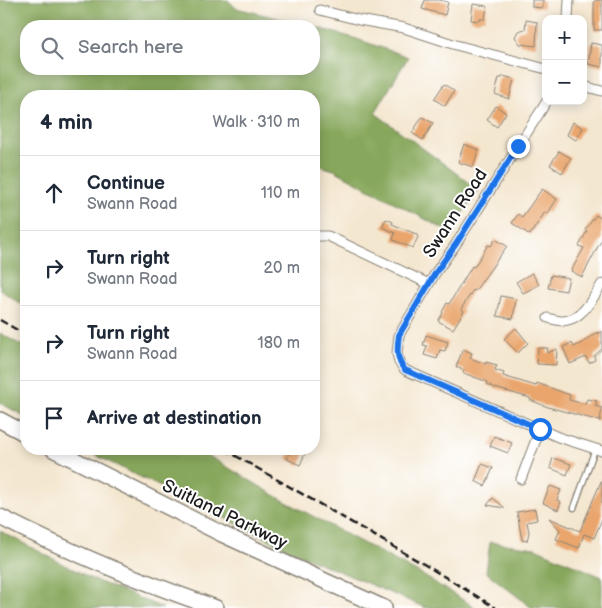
<!DOCTYPE html>
<meta charset="utf-8">
<style>
:root{--surface:#fff;--page:#f6f6f7;--text:#1f2937;--muted:#747a83;--line:#e0e1e3}
body{margin:0;font-family:"Balsamiq Sans",sans-serif;background:var(--page);color:var(--text)}
.controls{position:absolute;right:15px;top:15px;display:grid;overflow:hidden;border-radius:10px;box-shadow:0 2px 12px #0003}
.controls button{width:45px;height:45px;display:grid;place-items:center;padding:0;border:0;border-bottom:1px solid var(--line);background:var(--surface);color:var(--text);font:25px sans-serif}
.stop{position:absolute;width:15px;height:15px;margin:-11px;border:4px solid #1a73e8;border-radius:50%;background:#fff}
.stop.end{background:#1a73e8;border-color:#fff;box-shadow:0 1px 5px #0008}
.list{margin:0;padding:0;list-style:none}
h2{display:flex;justify-content:space-between;align-items:center;height:65px;margin:0;padding:0 20px;font-size:21px}
h2 small{font-size:16px;font-weight:400;color:var(--muted)}
.list li{display:grid;grid-template-columns:32px 1fr auto;gap:15px;align-items:center;box-sizing:border-box;height:75px;padding:0 20px;border-top:1px solid var(--line)}
.list b{display:block;font-size:19px;white-space:nowrap}
.list p{margin:0;font-size:16px;white-space:nowrap;color:var(--muted)}
.list em{font-size:16px;font-style:normal;color:var(--muted)}
.icon{flex:none;width:28px;height:28px;fill:none;stroke:currentColor;stroke-width:2;stroke-linecap:round;stroke-linejoin:round}
.map{position:relative;flex:none;width:602px;height:608px;overflow:hidden}
.search{position:absolute;background:var(--surface);box-shadow:0 2px 12px #0003;left:20px;top:20px;width:300px;height:55px;display:flex;align-items:center;gap:12px;box-sizing:border-box;padding:0 18px;border-radius:20px;color:var(--muted);font-size:19px}
.panel{position:absolute;background:var(--surface);box-shadow:0 2px 12px #0003;left:20px;top:90px;width:300px;height:365px;border-radius:20px}
.map>svg:first-child{display:block}
.forest{fill:#87a75c;stroke:#52623c}
.building{fill:#e9a56c}
.lines{fill:none;stroke-linecap:round;stroke-linejoin:round}
.service-casing{stroke:#888276;stroke-width:7}
.minor-casing{stroke:#888276;stroke-width:11}
.trunk-casing{stroke:#888276;stroke-width:18}
.service{stroke:#fff;stroke-width:4.5}
.minor{stroke:#fff;stroke-width:9}
.trunk{stroke:#fff;stroke-width:15}
.rail{stroke:#1c1c1c;stroke-width:2.5;stroke-dasharray:8 4;stroke-linecap:butt}
.route{stroke:#1a73e8;stroke-width:6}
.labels{text-anchor:middle;stroke-width:4;stroke-linejoin:round;paint-order:stroke}
.street-label{font-size:18px;fill:#1c1c1c;stroke:#fff}
</style>
<div class="map">
<svg width="602" height="608" viewBox="0 0 602 608">
<rect width="100%" height="100%" fill="#fff"/>
<filter id="ink" filterUnits="userSpaceOnUse"><feTurbulence type="fractalNoise" baseFrequency=".02" numOctaves="2"/><feDisplacementMap in="SourceGraphic" scale="10" xChannelSelector="R" yChannelSelector="G"/><feConvolveMatrix kernelMatrix="1 2 1 2 8 2 1 2 1" color-interpolation-filters="sRGB"/></filter>
<filter id="wash" filterUnits="userSpaceOnUse"><feTurbulence type="fractalNoise" baseFrequency=".0096" numOctaves="4" result="noise"/><feDisplacementMap in="SourceGraphic" scale="20" xChannelSelector="R" yChannelSelector="G"/><feGaussianBlur stdDeviation="1.12" result="paint"/><feColorMatrix in="noise" values="0 0 0 0 0 0 0 0 0 0 0 0 0 0 0 0 0 1.4 0 .05"/><feComposite in="paint" operator="in"/></filter>
<g filter="url(#wash)">
<rect width="100%" height="100%" fill="#f4e7d0"/>
<!-- forest -->
<path class="forest" d="M0,0H228L236,8L310,26H26V69H314V27L354,38L408,57L375,113L479,190L449,232L334,170L314,164V96H26V307L0,290Z
M0,333L26,348V417L0,403Z
M83,449H197L281,499L424,576L476,608H426L298,554Z
M0,531L90,578L163,608H0Z
M490,542L535,548L602,577V608H532L486,572Z"/>
<g id="blocks">
<!-- building -->
<path class="building" d="M425,0H439L448,2L445,15L422,9Z
M532,0H543V8L532,7Z
M602,0V30H594V1Z
M473,4L487,6L485,19H480V21L471,20Z
M526,20L537,22L536,46L520,44L515,37L518,31L525,29Z
M591,43L602,45V67L588,64Z
M503,76L514,79L509,99L495,94L499,78H502Z
M444,84L454,91L445,106L434,99Z
M496,106L506,113L497,127L487,120Z
M422,117L433,123L423,140L412,133Z
M573,122L583,128L576,140L567,135Z
M464,144L479,150L473,167L458,162Z
M559,151L571,158L562,173L550,165Z
M542,189L557,199L548,213L545,212L530,235L512,223L518,214L522,217Z
M596,215L602,219V239L582,277L571,271L584,248L579,246L587,231L585,230Z
M386,219L393,222L392,224L416,234L418,237L413,248L393,240L395,233L382,227Z
M495,239L507,246L475,291L473,290L461,309L464,311L453,329L438,321L443,313L442,312L447,303L449,304L472,266L474,267L488,245L491,246Z
M532,273L539,285L523,293L516,282Z
M551,275L569,278L566,291L548,288Z
M501,296L516,299L513,319L497,316Z
M516,328L528,343L518,353L504,339Z
M602,331V349L594,356L595,360L589,363L586,357L570,364L563,347L572,343L574,347L582,343L597,332L598,334Z
M426,335L448,342L445,351L440,350L437,359L424,355L427,346L423,345Z
M538,348H548L547,353L557,349L556,365L537,364Z
M463,349L472,353L470,358L486,364V362L497,365L495,370L504,373L503,376L536,386L537,383L570,395L569,400L585,404L587,399L597,401L595,406L602,408L600,421L548,407L530,400V398L495,388L487,384L488,382L463,373L464,370L456,367Z
M494,436L512,443L508,453L490,446Z
M291,449H307L300,465L287,459Z
M553,458L571,464L567,475L550,468Z
M482,464L493,468L485,486L475,481Z
M602,479V519L594,538L584,534L579,548L556,539L560,530L549,518L580,531Z
M550,486L561,490L557,500L561,502L558,510L543,503Z
M493,498L505,508L487,505Z
M535,509L537,520L527,522L529,532L527,541L522,540L517,512Z"/>
</g>
</g>
<g filter="url(#ink)">
<use href="#blocks" fill-opacity="0" stroke="#888276" stroke-width="1"/>
<g class="lines">
<defs>
<path id="service" d="M574,508L595,449"/>
<path id="minor" d="M320,10L359,20L404,28L456,45L546,69
M568,19L569,0
M583,86L602,91
M547,101L456,244L436,272L399,335L397,353L399,362L405,370L558,437L602,451
M314,236H328L429,284
M548,318C552,319 558,321 563,321C582,320 593,298 602,284
M521,479L540,429"/>
<path id="trunk" d="M0,420L26,434
M53,449L222,534L384,608
M0,517C70,553 142,582 216,608"/>
</defs>
<!-- service casing -->
<use href="#service" class="service-casing"/>
<!-- minor casing -->
<use href="#minor" class="minor-casing"/>
<!-- trunk casing -->
<use href="#trunk" class="trunk-casing"/>
<!-- service -->
<use href="#service" class="service"/>
<!-- minor -->
<use href="#minor" class="minor"/>
<!-- trunk -->
<use href="#trunk" class="trunk"/>
<!-- rail -->
<path class="rail" d="M0,320L26,335
M224,449L427,566L496,608"/>
</g>
</g>
<g class="lines" filter="url(#ink)">
<!-- route -->
<path class="route" d="M518,146L456,244L436,272L399,335C397,348 396,360 405,370L540,429"/>
</g>
<g class="labels">
<!-- street labels -->
<g class="street-label">
<text transform="translate(455 213) rotate(-57)" y="6">Swann Road</text>
<text transform="translate(225 514) rotate(26)" y="6">Suitland Parkway</text>
</g>
</g>
</svg>
<div class="controls">
<button>+</button>
<button>−</button>
</div>
<div class="stop" style="left:540px;top:429px"></div>
<div class="stop end" style="left:518px;top:146px"></div>
<div class="search"><svg class="icon" aria-label="search" viewBox="0 0 24 24"><circle cx="10" cy="10" r="6"/><path d="M15 15l6 6"/></svg>Search here</div>
<section class="panel">
<h2>4 min<small>Walk · 310 m</small></h2>
<ul class="list">
<li><svg class="icon" aria-label="ahead" viewBox="0 0 24 24"><path d="M12 20V5M6 11l6-6 6 6"/></svg><div><b>Continue</b><p>Swann Road</p></div><em>110 m</em></li>
<li><svg class="icon" aria-label="right" viewBox="0 0 24 24"><path d="M7 20v-9h11M14 6l5 5-5 5"/></svg><div><b>Turn right</b><p>Swann Road</p></div><em>20 m</em></li>
<li><svg class="icon" aria-label="right" viewBox="0 0 24 24"><path d="M7 20v-9h11M14 6l5 5-5 5"/></svg><div><b>Turn right</b><p>Swann Road</p></div><em>180 m</em></li>
<li><svg class="icon" aria-label="arrive" viewBox="0 0 24 24"><path d="M6 21V4h12l-3 4 3 4H6"/></svg><div><b>Arrive at destination</b></div></li>
</ul>
</section>
</div>
